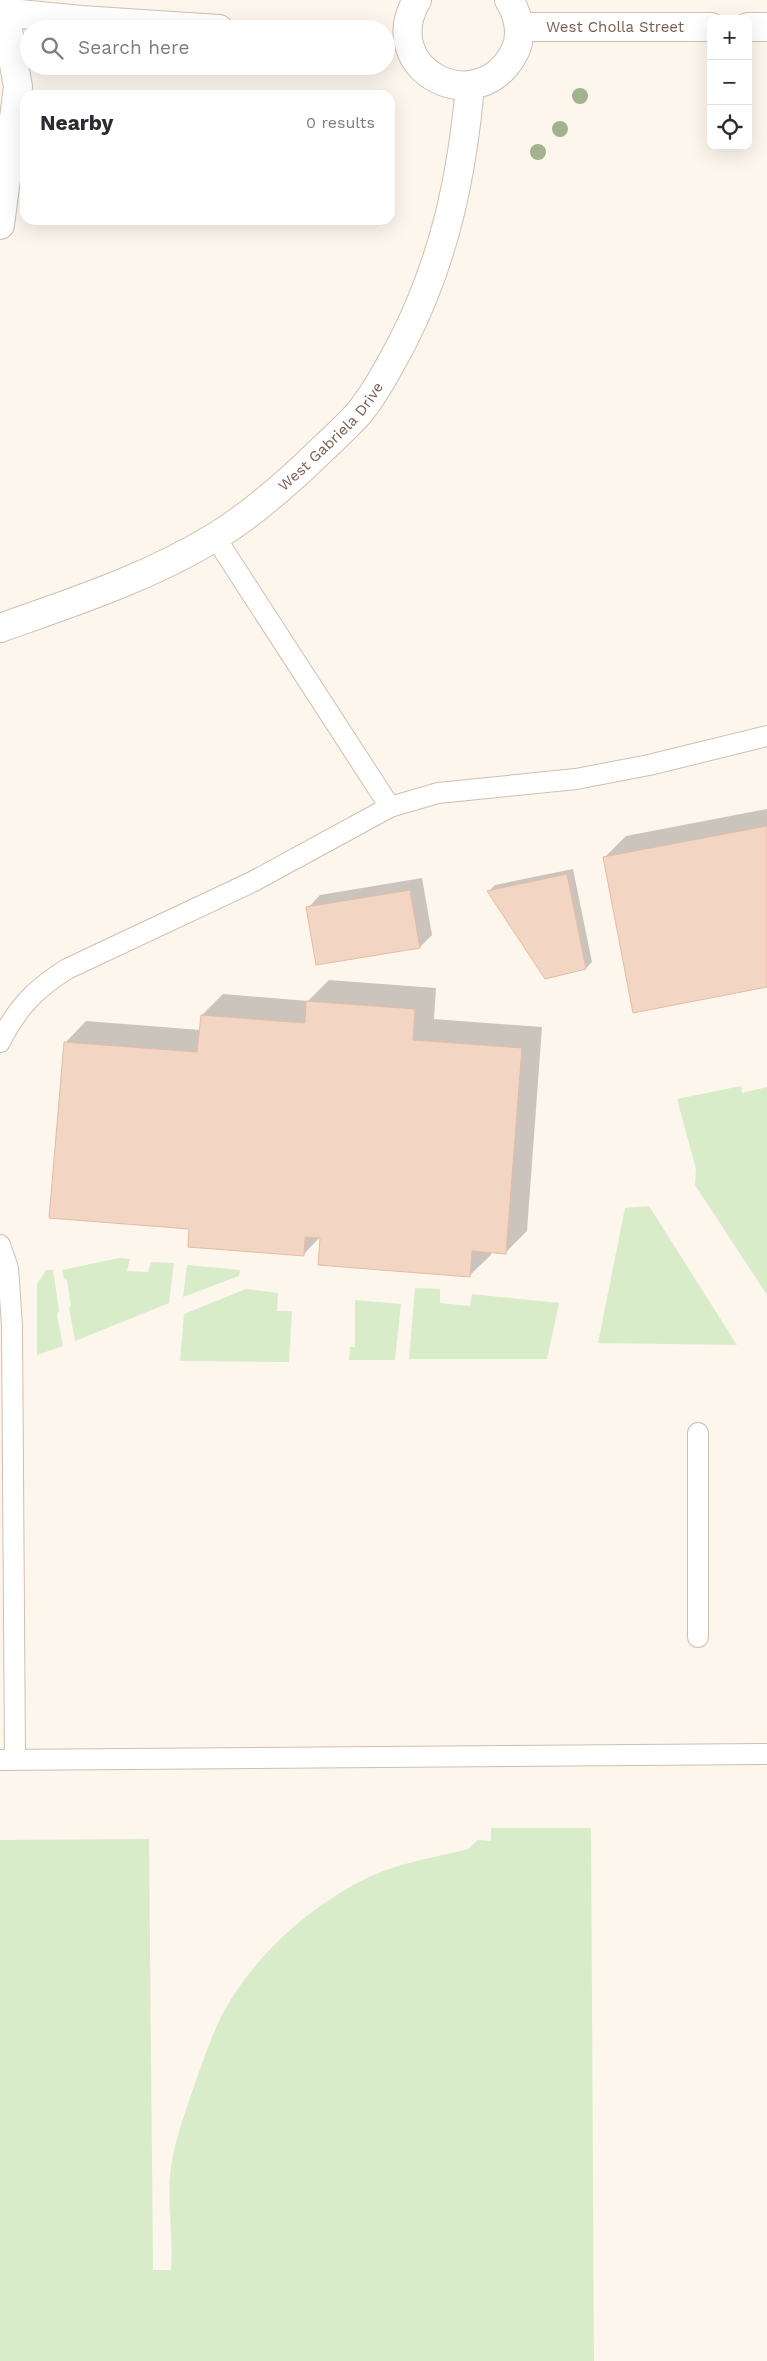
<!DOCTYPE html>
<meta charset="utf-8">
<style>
:root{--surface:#fff;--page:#f7f7f7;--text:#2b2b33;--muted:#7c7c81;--line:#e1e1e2}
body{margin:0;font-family:"Work Sans",sans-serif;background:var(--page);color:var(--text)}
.controls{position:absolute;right:15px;top:15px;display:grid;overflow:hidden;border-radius:10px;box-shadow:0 5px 20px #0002}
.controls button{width:45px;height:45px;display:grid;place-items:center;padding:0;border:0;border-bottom:1px solid var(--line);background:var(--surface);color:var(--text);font:25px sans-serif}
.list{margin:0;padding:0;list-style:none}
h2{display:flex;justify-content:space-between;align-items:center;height:65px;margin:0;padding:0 20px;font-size:21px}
h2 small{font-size:16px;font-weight:400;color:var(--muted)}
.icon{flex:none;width:28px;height:28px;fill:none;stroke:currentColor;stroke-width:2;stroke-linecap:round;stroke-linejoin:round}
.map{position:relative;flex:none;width:767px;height:2361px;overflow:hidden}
.search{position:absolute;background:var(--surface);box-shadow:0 5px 20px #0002;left:20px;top:20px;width:375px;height:55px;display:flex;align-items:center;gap:12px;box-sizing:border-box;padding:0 18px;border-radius:28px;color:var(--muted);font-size:19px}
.panel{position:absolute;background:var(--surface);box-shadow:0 5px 20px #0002;left:20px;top:90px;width:375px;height:135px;border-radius:15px}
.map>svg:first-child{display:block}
.green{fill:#d8ecc9}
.shadow{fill:#0003}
.building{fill:#f3d5c3;stroke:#e6bba3}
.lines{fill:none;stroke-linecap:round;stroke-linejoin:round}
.service-casing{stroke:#d1beb0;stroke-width:22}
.minor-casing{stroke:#d1beb0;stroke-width:30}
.tertiary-casing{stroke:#d1beb0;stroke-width:30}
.service{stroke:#fff;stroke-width:20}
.minor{stroke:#fff;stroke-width:28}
.tertiary{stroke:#fff;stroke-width:28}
.tree{fill:#a0b28e}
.labels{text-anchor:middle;stroke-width:4;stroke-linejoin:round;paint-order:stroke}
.street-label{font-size:15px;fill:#7a5c4d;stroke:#fffaf3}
</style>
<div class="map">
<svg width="767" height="2361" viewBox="0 0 767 2361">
<rect width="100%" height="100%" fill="#fdf6ec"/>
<!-- green -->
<path class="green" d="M741,1086L742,1093L767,1087V1295L695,1185L696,1169L677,1099Z
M649,1206L737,1345L598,1343L625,1208Z
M119,1258L130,1259L127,1271L148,1272L151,1262L174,1263L169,1303L75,1341L69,1308L71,1305L67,1280L64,1279L62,1270Z
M187,1265L240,1270L239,1276L183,1297Z
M46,1270H53L59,1310L57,1315L63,1346L37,1355V1284Z
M415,1288L440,1289V1303L470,1306L472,1294L559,1303L547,1359H409Z
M246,1289L278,1293L277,1311H292L289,1362L180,1361L184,1314Z
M355,1300L401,1304L395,1360H349L350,1347H355Z
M491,1828H591L594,2361H0V1840L149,1839L153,2270H171C174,2237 166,2201 171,2168C174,2143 183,2119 191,2095C200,2069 209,2042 221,2017C251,1959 305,1910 363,1880C396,1863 434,1858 468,1849L478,1840L491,1841Z"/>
<!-- shadow -->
<path class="shadow" d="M767,809V986L604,858L626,836Z
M573,869L592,962L586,968L489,891L495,885Z
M422,878L432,935L420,947L308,908L320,895Z
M329,980L436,988L434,1019L542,1027L527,1231L505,1253L491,1252V1255L469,1276L321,1236L303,1255L191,1227L65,1043L86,1021L201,1030L202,1015L223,994L308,1001Z"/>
<!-- building -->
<path class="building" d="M767,826V987L633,1013L603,857Z
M567,874L586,969L545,979L487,891Z
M410,890L420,948L316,965L306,907Z
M306,1001L415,1009L413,1040L522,1048L506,1254L472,1251L470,1277L318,1265L320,1238L305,1237L304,1256L188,1247L189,1229L49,1218L64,1042L197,1052L201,1015L305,1023Z"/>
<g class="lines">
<defs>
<path id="service" d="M215,537L390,807
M0,1042C17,1008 35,989 67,969L252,882L390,807L438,793L576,779L649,765L767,736
M0,1245L8,1268L12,1326L15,1760
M698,1433V1637
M0,1760L767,1754"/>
<path id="minor" d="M0,225L18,87L5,13"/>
<g id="tertiary">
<path d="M417,0C376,70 479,123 515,51C523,35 518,14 509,0"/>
<path d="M0,12L81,20L219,29"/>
<path id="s1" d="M519,27H711"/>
<path d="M748,27H767"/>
<path id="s2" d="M0,628C73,602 148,578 215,537C248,517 278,491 306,465C323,448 343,431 359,413C376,392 389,367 402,343C444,261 462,177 470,86"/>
</g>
</defs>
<!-- service casing -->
<use href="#service" class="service-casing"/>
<!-- minor casing -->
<use href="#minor" class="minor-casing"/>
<!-- tertiary casing -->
<use href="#tertiary" class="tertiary-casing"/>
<!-- service -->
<use href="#service" class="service"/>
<!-- minor -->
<use href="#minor" class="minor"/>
<!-- tertiary -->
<use href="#tertiary" class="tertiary"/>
</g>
<!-- trees -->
<g class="tree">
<circle cx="580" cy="96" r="8"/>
<circle cx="560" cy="129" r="8"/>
<circle cx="538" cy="152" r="8"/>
</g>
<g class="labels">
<!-- street labels -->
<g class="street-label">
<text dy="5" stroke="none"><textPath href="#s1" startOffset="96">West Cholla Street</textPath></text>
<text dy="5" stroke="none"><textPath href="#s2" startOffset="388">West Gabriela Drive</textPath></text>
</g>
</g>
</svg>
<div class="controls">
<button>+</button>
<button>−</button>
<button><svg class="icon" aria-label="locate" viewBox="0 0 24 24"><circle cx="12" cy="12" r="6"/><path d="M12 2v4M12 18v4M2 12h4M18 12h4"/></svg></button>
</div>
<div class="search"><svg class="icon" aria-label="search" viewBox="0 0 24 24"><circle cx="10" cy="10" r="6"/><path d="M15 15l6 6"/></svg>Search here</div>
<section class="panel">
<h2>Nearby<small>0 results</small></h2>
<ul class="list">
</ul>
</section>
</div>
